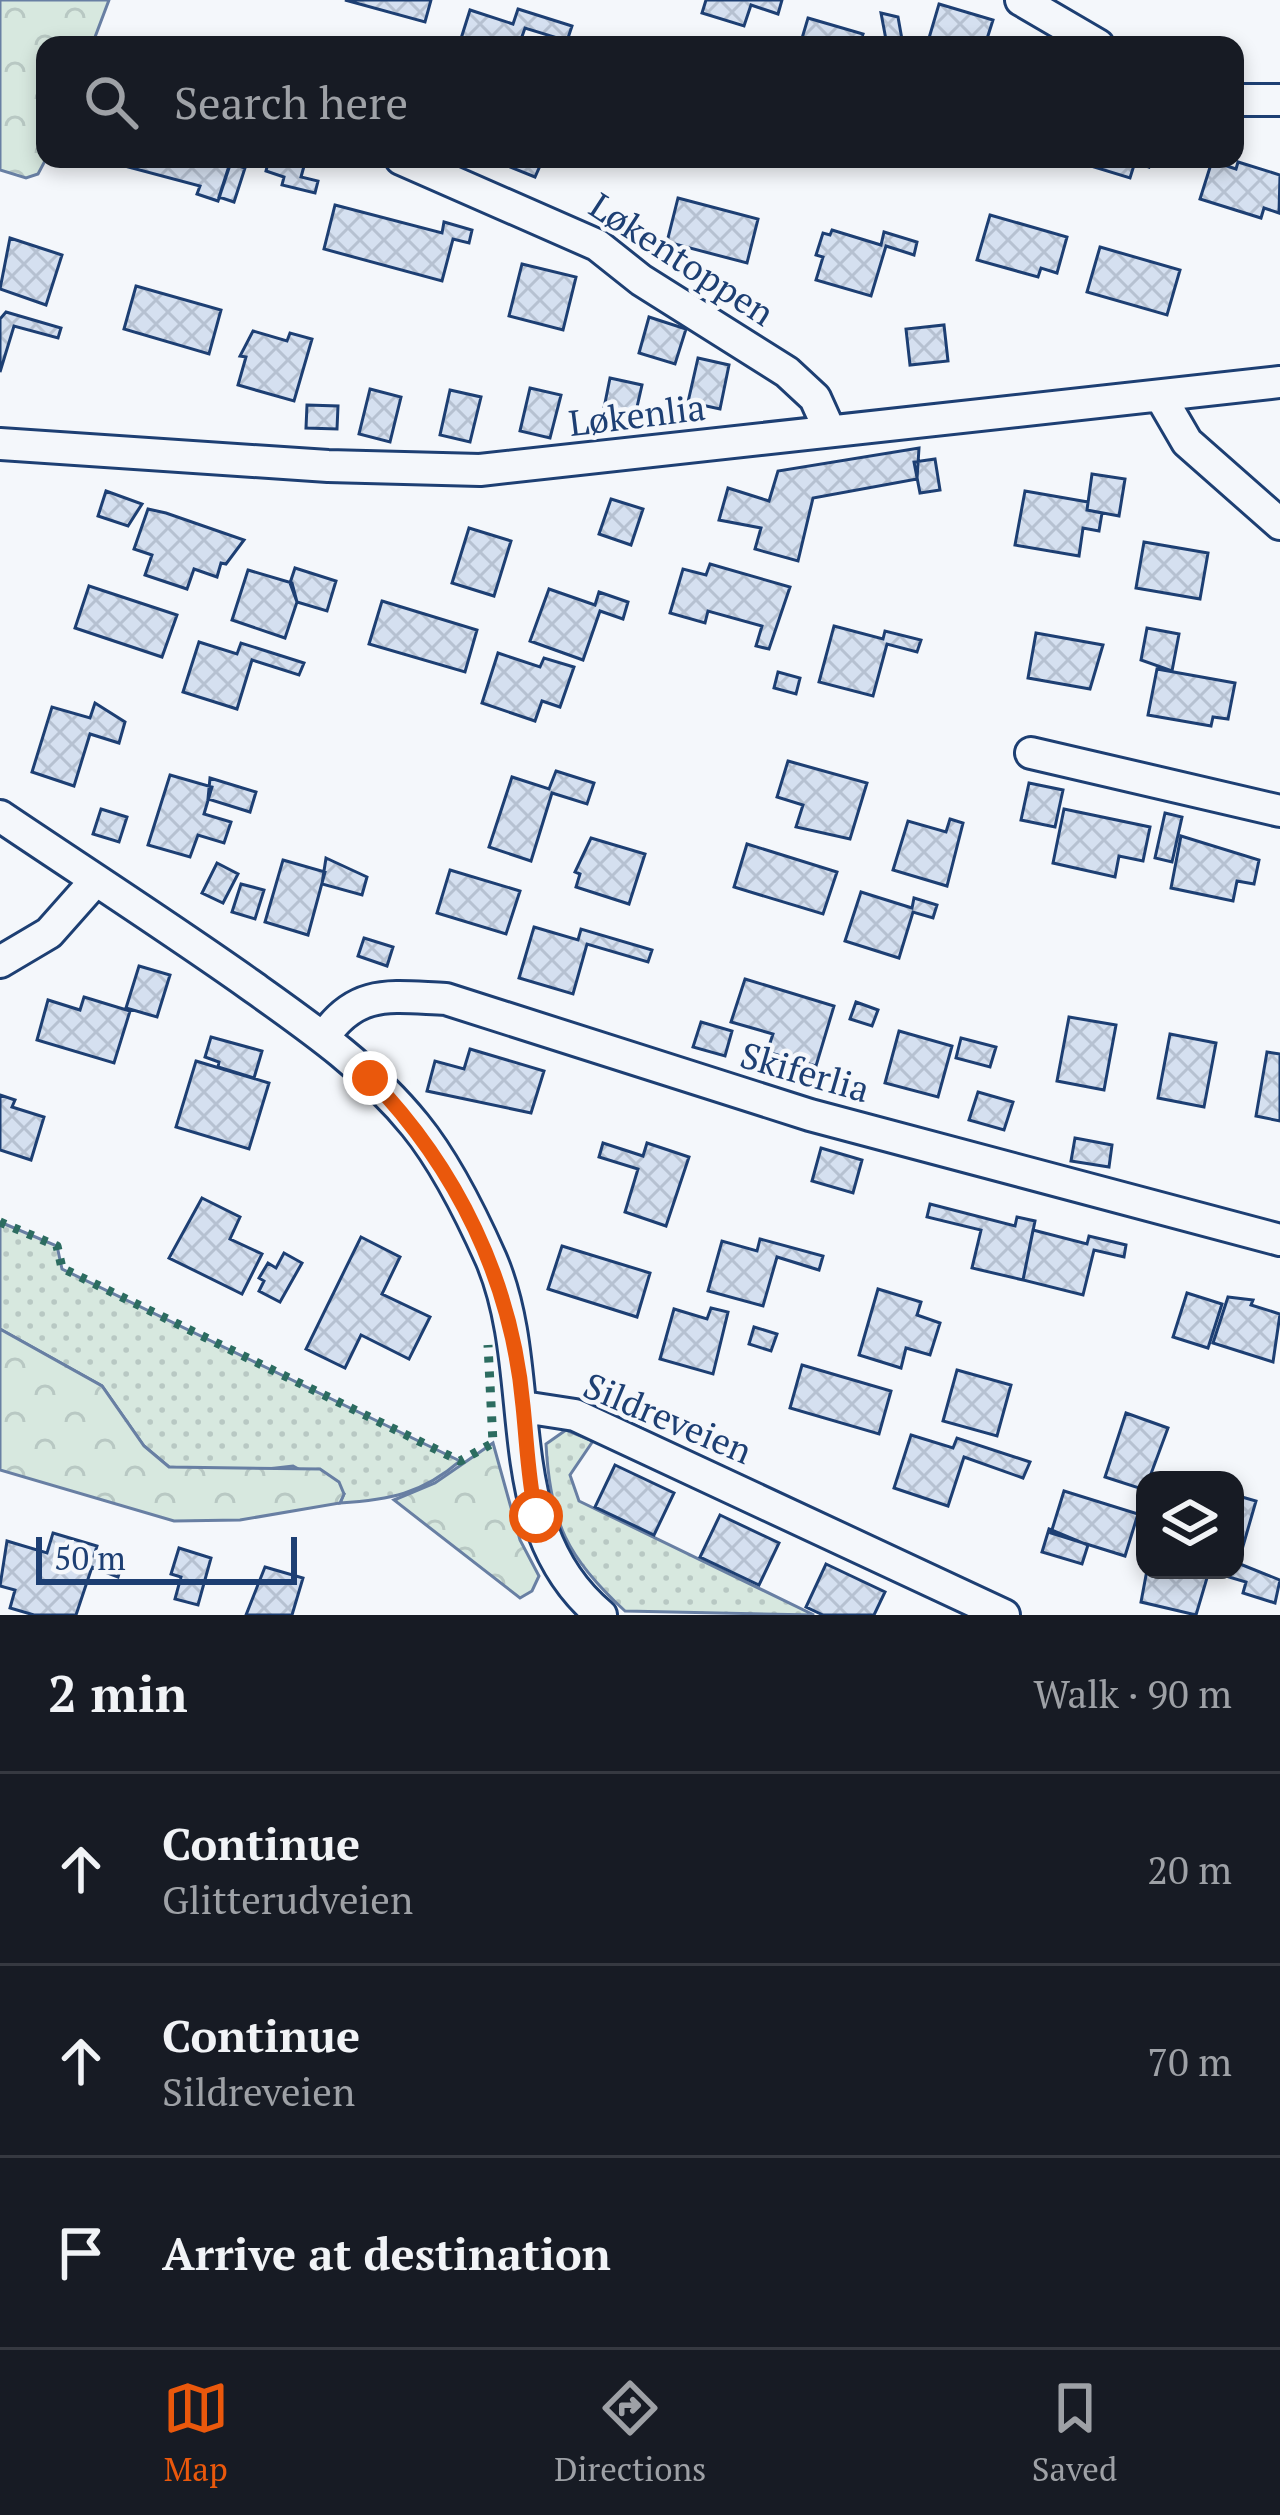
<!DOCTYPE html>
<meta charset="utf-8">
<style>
:root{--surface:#171b24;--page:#242831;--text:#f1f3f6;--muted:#9ea1a6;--line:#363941;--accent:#ea580c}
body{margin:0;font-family:"PT Serif",serif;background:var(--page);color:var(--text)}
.controls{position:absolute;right:36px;bottom:36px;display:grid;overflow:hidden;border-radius:24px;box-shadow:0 6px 18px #0003}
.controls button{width:108px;height:108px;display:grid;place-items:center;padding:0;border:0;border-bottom:3px solid var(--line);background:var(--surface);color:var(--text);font:60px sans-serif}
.scale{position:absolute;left:36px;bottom:30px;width:261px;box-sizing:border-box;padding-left:12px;border:6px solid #1d3f73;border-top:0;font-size:33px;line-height:42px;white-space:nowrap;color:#1d3f73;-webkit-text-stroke:9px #f4f7fb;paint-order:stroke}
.stop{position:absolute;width:36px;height:36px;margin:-27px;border:9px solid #ea580c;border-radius:50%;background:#fff}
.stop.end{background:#ea580c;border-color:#fff;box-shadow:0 3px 12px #0008}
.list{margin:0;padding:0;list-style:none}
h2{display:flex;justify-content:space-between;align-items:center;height:156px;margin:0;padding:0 48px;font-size:51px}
h2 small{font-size:39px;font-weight:400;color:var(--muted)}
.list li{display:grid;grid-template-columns:78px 1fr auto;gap:36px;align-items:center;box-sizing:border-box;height:192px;padding:0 48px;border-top:3px solid var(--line)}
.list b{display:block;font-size:45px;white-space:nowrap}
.list p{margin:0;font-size:39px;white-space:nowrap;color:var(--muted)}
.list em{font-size:39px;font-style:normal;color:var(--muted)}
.icon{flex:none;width:66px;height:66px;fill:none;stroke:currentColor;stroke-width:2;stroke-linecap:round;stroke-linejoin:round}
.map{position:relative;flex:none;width:1280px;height:1615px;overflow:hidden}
.search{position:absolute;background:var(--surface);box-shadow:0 6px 18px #0003;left:36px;right:36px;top:36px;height:132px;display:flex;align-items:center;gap:30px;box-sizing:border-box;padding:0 42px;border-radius:24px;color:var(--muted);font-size:45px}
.sheet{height:732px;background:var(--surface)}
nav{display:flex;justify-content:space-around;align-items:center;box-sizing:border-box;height:168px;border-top:3px solid var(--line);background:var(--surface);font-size:33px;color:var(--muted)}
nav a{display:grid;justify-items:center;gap:6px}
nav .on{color:var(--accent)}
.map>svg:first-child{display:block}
.grass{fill:url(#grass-dots);stroke:#687fa3;stroke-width:3}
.forest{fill:url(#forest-crowns);stroke:#687fa3;stroke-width:3}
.building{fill:url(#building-cross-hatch);stroke:#1d3f73;stroke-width:3}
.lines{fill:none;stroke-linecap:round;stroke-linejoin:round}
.street-casing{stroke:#1d3f73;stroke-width:36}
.street{stroke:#f4f7fb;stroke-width:30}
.hedge{stroke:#2c6c60;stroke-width:9;stroke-dasharray:6 9;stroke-linecap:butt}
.route{stroke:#ea580c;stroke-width:15}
.labels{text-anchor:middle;stroke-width:9;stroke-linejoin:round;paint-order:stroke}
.street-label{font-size:36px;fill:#1d3f73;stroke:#f4f7fb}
</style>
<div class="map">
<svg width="1280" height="1615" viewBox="0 0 1280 1615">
<defs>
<pattern id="grass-dots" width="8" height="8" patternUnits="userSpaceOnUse" patternTransform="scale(3)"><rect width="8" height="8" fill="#d7e8df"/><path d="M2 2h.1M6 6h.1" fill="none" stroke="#b8c8c3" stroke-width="1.8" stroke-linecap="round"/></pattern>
<pattern id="forest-crowns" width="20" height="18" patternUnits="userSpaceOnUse" patternTransform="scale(3)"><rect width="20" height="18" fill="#d7e8df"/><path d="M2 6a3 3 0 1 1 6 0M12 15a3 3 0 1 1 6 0" fill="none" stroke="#b8c8c3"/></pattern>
<pattern id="building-cross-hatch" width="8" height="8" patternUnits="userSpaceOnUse" patternTransform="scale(3)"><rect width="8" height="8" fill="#d5e0f0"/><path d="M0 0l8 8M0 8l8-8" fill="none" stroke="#b6c1d1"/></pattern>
</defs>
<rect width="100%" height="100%" fill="#f4f7fb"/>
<!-- grass -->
<path class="grass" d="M0,1222L57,1246L62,1269L460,1461C422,1494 389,1500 340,1503L344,1494L293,1466L242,1472L169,1467L144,1446L102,1386L0,1329Z
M566,1430L593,1441L570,1475L579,1501L814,1615L625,1611C567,1558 550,1522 546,1444Z"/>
<!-- forest -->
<path class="forest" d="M0,0H109L92,45H45L46,159L38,174L26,178L0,170Z
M0,1329L102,1386L144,1446L169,1467L320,1469L339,1482L344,1494L340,1503L240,1520L174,1521L0,1470Z
M493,1443L520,1540L539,1576L532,1591L520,1598L394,1500L435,1483Z"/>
<!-- building -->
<path class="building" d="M345,0H431L425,22Z
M706,0H782L778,14L751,5L744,26L702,13Z
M939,4L993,20L985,45L929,38Z
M518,9L572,26L567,41L525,28L519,45H459L470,10L513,24Z
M881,13L898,17L903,45H887Z
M808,18L863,34L859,45H800Z
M119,159H232L218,201L197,194L200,186L117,164Z
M269,159H306L301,177L318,181L315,193L282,185L284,177L266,171Z
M490,159H543L535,177Z
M1068,159H1152L1149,167L1135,162L1130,178Z
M1212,161L1236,169L1238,162L1280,175L1279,213L1264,208L1261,218L1200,199Z
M230,163L245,168L234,202L219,197Z
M678,198L758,219L747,263L667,242Z
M335,205L442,233L444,222L472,230L469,243L453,239L442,281L324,249Z
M990,215L1067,237L1057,273L1041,268L1038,277L977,260Z
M832,230L881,245L884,232L917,242L914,255L886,246L871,296L816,280L823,257L816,255L823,233L830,235Z
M10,238L62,255L46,305L0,289Z
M1100,247L1180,270L1167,315L1087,292Z
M522,264L576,277L563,330L509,316Z
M136,286L221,310L209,354L124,329Z
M6,312L61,328L58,338L14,326L0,372V319Z
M649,317L686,329L675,364L639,353Z
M944,325L948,361L910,365L906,329Z
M253,331L287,341L290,333L312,339L294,401L238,385L246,357L240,356Z
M698,358L729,365L720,409L688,402Z
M610,378L642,385L632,429L601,423Z
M530,388L561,395L550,438L520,431Z
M370,389L401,397L390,442L359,434Z
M450,390L481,397L470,442L440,435Z
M307,405L338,406L337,429L306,428Z
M919,448L917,479L813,498L798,561L755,549L761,528L719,520L728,488L769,501L778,471Z
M935,459L940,490L920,493L914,462Z
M1092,474L1125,479L1119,516L1087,510Z
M106,491L142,504L128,526L98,516Z
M1025,491L1088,502L1087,510L1102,513L1099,531L1083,528L1079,556L1015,545Z
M611,499L643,509L631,545L599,534Z
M148,509L166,513L244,540L226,564L221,563L217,577L194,569L187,589L145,575L152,555L134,549Z
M469,528L511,541L494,596L452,583Z
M1144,542L1208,553L1200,599L1136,588Z
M710,564L790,587L769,649L756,646L762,626L708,611L705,623L670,613L683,569L706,575Z
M295,568L336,581L327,611L297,602L290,583Z
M248,570L292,583L297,602L285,638L232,620Z
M89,586L177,615L162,657L75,628Z
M549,589L595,605L599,592L628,602L623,619L600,611L583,660L530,641Z
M382,601L477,630L465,672L369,644Z
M834,626L883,639L885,631L921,640L917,652L887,644L873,696L819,682Z
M1147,628L1179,634L1172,671L1141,660Z
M1036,633L1103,645L1090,689L1028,678Z
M199,642L237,654L241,643L304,663L299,675L252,660L237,709L183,692Z
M498,653L540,667L544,658L574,667L560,707L542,701L535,721L482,703Z
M1157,669L1235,683L1228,719L1213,717L1211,726L1148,715Z
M778,672L800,678L796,694L774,688Z
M95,703L125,722L119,743L90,734L74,786L32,772L52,707L90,718Z
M788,761L867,783L850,839L796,827L803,805L777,797Z
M556,771L594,783L587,804L552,793L531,861L489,847L512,777L549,789Z
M170,775L212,787L204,814L231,822L224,843L198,835L190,857L148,845Z
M210,778L256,792L250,812L208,799Z
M1029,783L1063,790L1055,827L1021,820Z
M101,809L127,817L119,842L93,834Z
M1064,809L1150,827L1143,861L1119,856L1115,877L1053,863Z
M1165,813L1182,817L1172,862L1155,858Z
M950,819L963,823L947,886L893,870L908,821L946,832Z
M1181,836L1259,860L1254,884L1237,881L1233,901L1171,888Z
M591,838L645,854L629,904L576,887L580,874L575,872Z
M747,844L837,872L823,914L734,887Z
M326,858L367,877L362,895L322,884Z
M283,860L325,872L308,935L265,922Z
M217,863L238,874L223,903L202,893Z
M450,870L520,891L506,934L437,913Z
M241,884L264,890L255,919L232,912Z
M861,892L912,908L914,898L937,905L933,918L913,912L899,958L845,941Z
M534,927L578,940L581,929L652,950L648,962L587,944L573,994L519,978Z
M364,938L393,947L387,966L358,956Z
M139,966L170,975L157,1017L126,1008Z
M745,979L834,1006L816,1066L767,1052L773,1034L731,1022Z
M84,997L130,1011L114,1063L37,1040L48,1000L80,1010Z
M856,1002L878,1010L872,1026L850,1019Z
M1069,1017L1116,1025L1104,1090L1057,1081Z
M701,1022L732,1031L725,1056L693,1047Z
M899,1031L952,1046L938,1097L885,1083Z
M1170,1034L1216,1043L1204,1107L1158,1098Z
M211,1037L262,1051L254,1078L218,1067L219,1062L205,1057Z
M961,1038L996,1047L990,1067L956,1058Z
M470,1049L544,1071L531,1113L427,1091L435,1061L464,1069Z
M1267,1052L1280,1054V1121L1256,1116Z
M196,1061L269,1083L249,1149L176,1127Z
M978,1092L1013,1102L1004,1130L969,1120Z
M0,1095L15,1100L12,1107L44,1117L31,1160L0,1150Z
M1075,1138L1112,1145L1109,1167L1071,1161Z
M603,1143L643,1156L647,1143L689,1157L666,1226L625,1212L638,1169L599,1157Z
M821,1148L862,1160L853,1193L812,1181Z
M202,1198L240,1217L230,1239L262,1254L242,1294L169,1258Z
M930,1204L1015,1226L1017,1217L1035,1221L1023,1280L972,1268L981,1230L927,1217Z
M1033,1230L1087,1244L1089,1236L1126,1245L1124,1257L1094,1250L1083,1295L1023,1280Z
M361,1237L400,1257L382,1294L430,1317L409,1359L361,1335L345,1368L306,1349Z
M760,1239L823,1256L819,1270L777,1257L763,1306L708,1291L722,1241L757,1251Z
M562,1246L650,1273L637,1317L548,1289Z
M284,1253L302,1263L280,1302L259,1291L264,1281L259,1278L268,1263L276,1268Z
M878,1289L921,1302L917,1315L940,1323L930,1355L906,1348L901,1368L859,1355Z
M1187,1293L1222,1304L1208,1348L1173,1337Z
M1228,1297L1253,1300L1251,1305L1280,1314L1273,1362L1213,1343Z
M711,1308L728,1312L713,1374L660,1359L674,1309L707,1319Z
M754,1327L777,1334L771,1351L749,1344Z
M802,1365L891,1391L879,1434L790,1408Z
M957,1370L1011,1385L997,1436L943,1421Z
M1126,1413L1168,1428L1145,1490L1105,1477Z
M911,1435L953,1448L957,1438L1030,1462L1023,1478L964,1457L948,1506L894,1488Z
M615,1465L674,1493L654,1535L595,1507Z
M1064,1491L1138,1514L1125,1556L1051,1533Z
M1235,1495L1256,1501L1241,1553L1235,1551Z
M720,1515L779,1543L759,1585L700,1557Z
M1049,1529L1088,1545L1082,1564L1042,1552Z
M53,1533L97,1546L94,1556L123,1561L118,1577L92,1567L76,1615H34L10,1608L15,1590L0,1586L7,1541L47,1553Z
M179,1548L211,1558L198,1605L175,1599L181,1577L171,1574Z
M1235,1562L1280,1580L1275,1603L1243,1593L1246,1582L1209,1571L1196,1615L1141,1602L1147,1570H1235Z
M826,1564L885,1592L874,1615H823L806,1607Z
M265,1567L303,1578L292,1615H246Z"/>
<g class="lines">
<defs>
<path id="street" d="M1021,0L1098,45
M1235,100H1280
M401,159L597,245L641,280L787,372L815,398L829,429
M1162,399L1187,442L1280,524
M0,444L328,466L480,470L1280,382
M1031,753L1280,811
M0,816C83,872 167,926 249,984C308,1026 369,1068 415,1125C446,1163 471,1214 491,1259C541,1376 494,1526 601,1615
M0,962L49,933L96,880
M324,1037C357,988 392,997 446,999L810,1115L1280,1240
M523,1407L575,1415L1004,1615"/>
</defs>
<!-- street casing -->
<use href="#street" class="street-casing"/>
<!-- street -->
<use href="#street" class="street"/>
<!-- hedge -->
<path class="hedge" d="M0,1222L57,1246L62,1268L460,1461L493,1443L488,1345"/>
</g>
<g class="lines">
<!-- route -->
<path class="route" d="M370,1078C457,1168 512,1281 523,1406C527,1444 528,1479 536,1516"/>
</g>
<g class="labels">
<!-- street labels -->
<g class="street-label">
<text transform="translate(682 259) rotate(33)" y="13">Løkentoppen</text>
<text transform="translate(637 415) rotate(-7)" y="13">Løkenlia</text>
<text transform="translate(805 1072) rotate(16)" y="13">Skiferlia</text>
<text transform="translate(668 1418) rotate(23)" y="13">Sildreveien</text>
</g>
</g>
</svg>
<div class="controls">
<button><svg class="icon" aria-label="layers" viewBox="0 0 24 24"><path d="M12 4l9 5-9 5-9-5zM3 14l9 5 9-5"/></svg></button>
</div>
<div class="scale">50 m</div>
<div class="stop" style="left:536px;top:1516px"></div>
<div class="stop end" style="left:370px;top:1078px"></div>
<div class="search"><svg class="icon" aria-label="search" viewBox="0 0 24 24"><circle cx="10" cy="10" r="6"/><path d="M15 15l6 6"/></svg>Search here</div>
</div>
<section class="sheet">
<h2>2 min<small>Walk · 90 m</small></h2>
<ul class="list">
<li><svg class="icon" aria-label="ahead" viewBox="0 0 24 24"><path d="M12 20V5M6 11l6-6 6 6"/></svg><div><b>Continue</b><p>Glitterudveien</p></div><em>20 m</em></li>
<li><svg class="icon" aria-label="ahead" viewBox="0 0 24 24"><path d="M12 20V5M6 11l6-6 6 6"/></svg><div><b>Continue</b><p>Sildreveien</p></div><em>70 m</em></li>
<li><svg class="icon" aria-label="arrive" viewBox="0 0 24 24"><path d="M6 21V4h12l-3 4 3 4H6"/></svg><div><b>Arrive at destination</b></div></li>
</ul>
</section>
<nav>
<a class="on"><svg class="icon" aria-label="map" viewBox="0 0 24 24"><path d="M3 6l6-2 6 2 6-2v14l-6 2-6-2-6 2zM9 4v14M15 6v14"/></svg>Map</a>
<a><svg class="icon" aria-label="directions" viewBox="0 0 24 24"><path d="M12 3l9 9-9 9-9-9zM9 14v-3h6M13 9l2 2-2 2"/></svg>Directions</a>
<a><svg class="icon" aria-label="saved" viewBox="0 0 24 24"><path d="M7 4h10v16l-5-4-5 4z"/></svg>Saved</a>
</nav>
